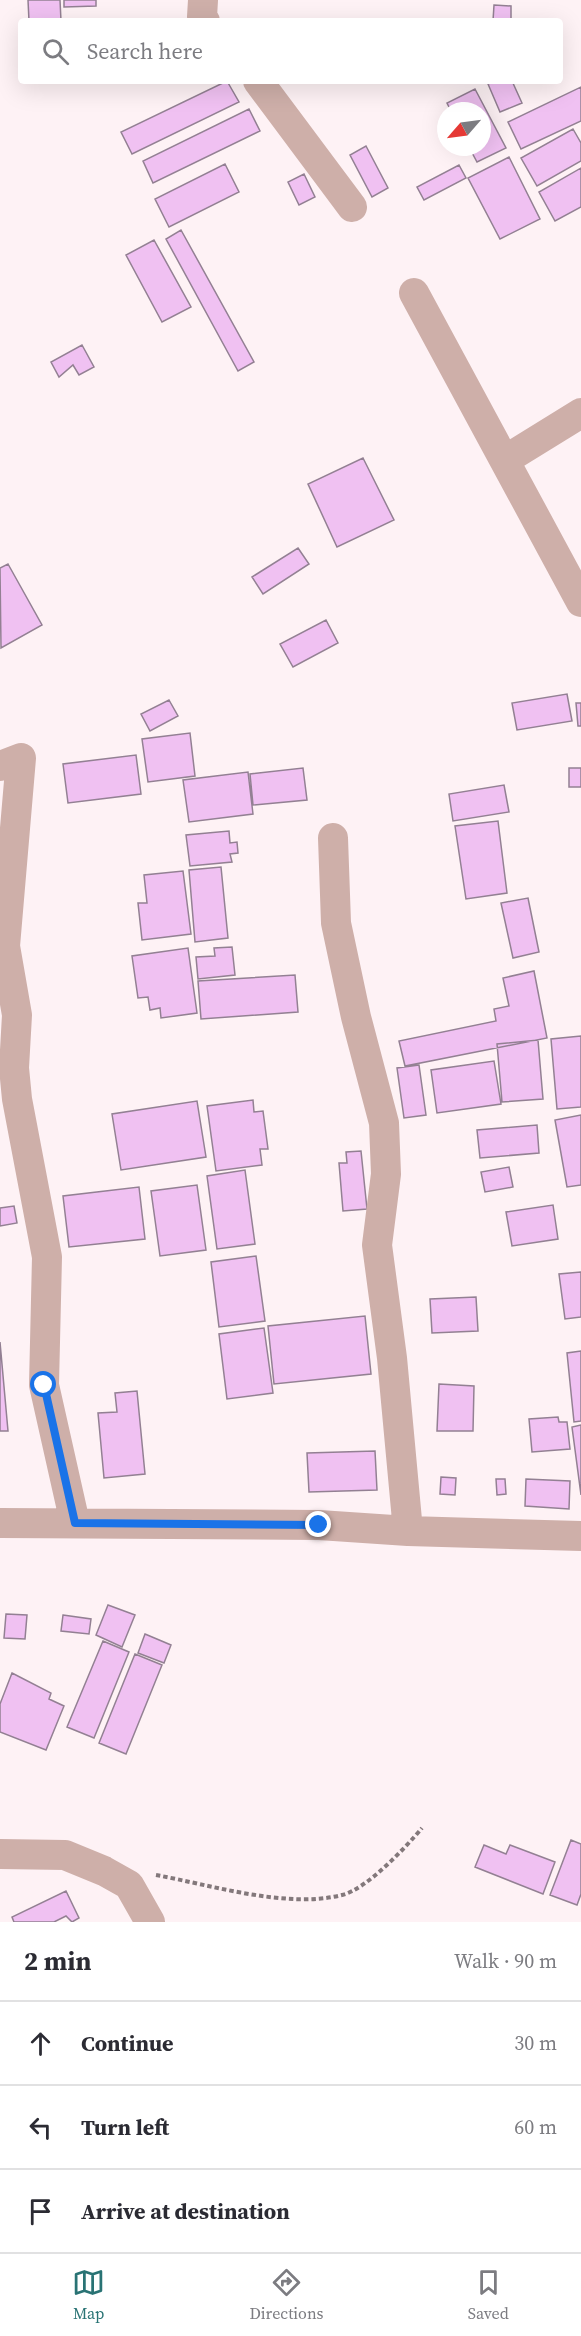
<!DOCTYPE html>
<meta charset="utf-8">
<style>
:root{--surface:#fff;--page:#f7f7f7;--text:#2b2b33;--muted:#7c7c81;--line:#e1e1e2;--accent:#297374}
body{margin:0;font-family:"Source Serif 4",serif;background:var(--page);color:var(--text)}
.compass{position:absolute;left:437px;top:102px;width:54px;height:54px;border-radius:50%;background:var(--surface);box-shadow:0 6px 24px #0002;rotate:242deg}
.stop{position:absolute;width:18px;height:18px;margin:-14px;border:4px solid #1a73e8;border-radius:50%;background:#fff}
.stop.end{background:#1a73e8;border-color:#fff;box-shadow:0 2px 6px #0008}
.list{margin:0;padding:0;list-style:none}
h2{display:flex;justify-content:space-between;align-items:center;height:78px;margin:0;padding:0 24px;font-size:26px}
h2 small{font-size:20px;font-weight:400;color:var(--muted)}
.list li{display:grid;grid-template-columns:39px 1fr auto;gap:18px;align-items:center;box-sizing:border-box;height:84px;padding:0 24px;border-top:2px solid var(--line)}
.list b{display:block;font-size:22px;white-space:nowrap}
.list em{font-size:20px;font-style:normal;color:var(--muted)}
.icon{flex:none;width:33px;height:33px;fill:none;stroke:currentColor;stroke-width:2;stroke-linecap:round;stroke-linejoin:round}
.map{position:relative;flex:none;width:581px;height:1922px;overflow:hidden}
.search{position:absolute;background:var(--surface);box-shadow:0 6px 24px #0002;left:18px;right:18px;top:18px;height:66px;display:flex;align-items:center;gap:15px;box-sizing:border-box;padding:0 21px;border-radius:6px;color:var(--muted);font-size:22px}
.sheet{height:330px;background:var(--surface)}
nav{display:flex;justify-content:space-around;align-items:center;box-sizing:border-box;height:84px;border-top:2px solid var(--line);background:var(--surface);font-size:16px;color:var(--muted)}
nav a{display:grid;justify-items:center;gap:3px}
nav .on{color:var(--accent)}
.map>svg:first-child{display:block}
.building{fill:#f0c1f2;stroke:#938093;stroke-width:1.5}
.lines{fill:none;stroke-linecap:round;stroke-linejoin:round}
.path{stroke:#83787b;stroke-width:4;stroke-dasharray:4.5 3;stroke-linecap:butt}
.minor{stroke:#ceafa9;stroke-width:30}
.route{stroke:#1a73e8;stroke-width:8}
</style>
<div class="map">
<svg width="581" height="1922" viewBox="0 0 581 1922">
<rect width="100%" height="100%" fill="#fef2f5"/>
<!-- building -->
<path class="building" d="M28,0H60L61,21H29Z
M64,0H96V6L64,7Z
M494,5L511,6V21H493Z
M227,81L239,102L132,154L121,132Z
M495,81H512L522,103L500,112L488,84Z
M581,87V121L521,149L508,122Z
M475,89L506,148L477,162L469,147H482V111H451L447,103Z
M249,109L260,131L153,183L143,161Z
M573,129L581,143V161L537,186L521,158Z
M366,146L388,188L372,197L350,155Z
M509,157L540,219L500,239L468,178Z
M225,164L239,192L169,227L155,199Z
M459,165L466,178L424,200L417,187Z
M581,168V207L555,221L539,192Z
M304,174L315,197L299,205L288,182Z
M181,230L254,362L238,371L166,239Z
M154,240L191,307L162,322L126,255Z
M82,345L94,367L79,375L73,365L59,377L51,362Z
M363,458L394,520L337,547L308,484Z
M298,548L309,564L263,594L252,577Z
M8,564L42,625L1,648L0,568Z
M326,620L338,643L293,667L280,644Z
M567,694L572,721L517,730L512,703Z
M169,700L178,716L150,731L141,714Z
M576,703H581V726H578Z
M190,733L195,776L148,782L142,739Z
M136,755L141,794L68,803L63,764Z
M303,768L307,800L253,805L250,774Z
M569,768H581V787H569Z
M248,772L253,814L189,822L183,780Z
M504,785L509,812L453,821L449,794Z
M498,821L507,893L466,899L455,826Z
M229,831L230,843L237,842L238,853L230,854L232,862L190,866L186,835Z
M221,867L228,938L195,942L189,870Z
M183,871L191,934L142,940L138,903H147L144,875Z
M528,898L539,952L513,958L501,903Z
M232,947L235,975L198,979L196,957L215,956L214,948Z
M188,948L197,1013L161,1018L160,1008L150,1010L148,997L138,998L132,956Z
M534,971L547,1038L405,1066L399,1041L496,1021L494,1009L509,1006L503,978Z
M295,975L298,1012L201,1019L198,981Z
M581,1036V1107L557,1109L551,1039Z
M538,1040L543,1099L502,1102L497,1044Z
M494,1061L501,1104L437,1113L431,1070Z
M419,1065L426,1115L404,1118L397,1068Z
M253,1100L254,1112L263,1111L268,1149H260L262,1165L216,1171L207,1106Z
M197,1101L206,1157L121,1170L112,1114Z
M581,1115V1185L567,1187L555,1120Z
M537,1125L539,1153L480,1158L477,1130Z
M361,1151L367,1209L343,1211L339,1163H347L346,1152Z
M509,1167L513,1187L485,1192L481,1172Z
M245,1170L255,1244L217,1249L207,1176Z
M197,1185L206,1250L160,1256L151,1191Z
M139,1187L145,1239L69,1247L63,1196Z
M553,1205L558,1239L512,1246L506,1212Z
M14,1206L17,1223L0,1226V1208Z
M256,1256L265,1321L219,1327L211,1262Z
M581,1272V1317L565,1319L559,1274Z
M476,1297L478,1331L432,1333L430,1299Z
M365,1316L371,1374L274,1384L268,1326Z
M264,1328L273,1393L227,1399L219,1334Z
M0,1342L8,1431H0Z
M581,1351V1421L574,1422L567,1353Z
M439,1384L474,1386L473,1431H437Z
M137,1391L145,1474L104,1478L98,1413L117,1412L115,1393Z
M558,1417L559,1422H567L570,1449L532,1452L529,1419Z
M581,1425V1495L572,1427Z
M375,1451L377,1490L309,1492L307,1453Z
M441,1477L456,1478L455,1495L440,1494Z
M496,1479H505L506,1494L497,1495Z
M526,1479L570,1481L569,1509L525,1506Z
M108,1605L135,1615L122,1647L96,1635Z
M6,1614L27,1615L25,1639L4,1638Z
M63,1615L91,1619L89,1634L61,1631Z
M145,1634L171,1645L164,1663L138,1653Z
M103,1641L129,1652L94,1738L67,1727Z
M135,1654L162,1665L126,1754L99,1743Z
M12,1673L51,1693L49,1699L64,1706L46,1750L0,1732V1704Z
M571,1840L581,1844V1894L577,1905L550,1895Z
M484,1845L506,1854L510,1845L555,1862L543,1894L475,1867Z
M66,1891L79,1918L72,1922L66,1916L54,1922H14L12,1917Z"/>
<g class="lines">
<!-- path -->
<path class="path" d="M156,1875C211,1885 287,1909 342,1895C367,1889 406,1847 422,1828"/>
<!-- minor -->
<path class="minor" d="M203,0L202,17L205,21
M258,81L352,207
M414,293L581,602
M505,460L581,413
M0,766L21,758L5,946L17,1015L14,1068L17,1099L47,1257L44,1385L75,1523
M333,838L336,923L356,1017L384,1123L386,1174L377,1245L392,1358L408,1531
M0,1523L319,1525L408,1531L581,1536
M0,1854L65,1855L104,1871L129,1885L150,1922"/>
</g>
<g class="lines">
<!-- route -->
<path class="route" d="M44,1385L75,1523L319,1525"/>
</g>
</svg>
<svg class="compass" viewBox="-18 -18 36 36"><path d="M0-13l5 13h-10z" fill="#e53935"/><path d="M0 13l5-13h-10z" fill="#7c7c81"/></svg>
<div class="stop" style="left:44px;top:1385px"></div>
<div class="stop end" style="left:319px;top:1525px"></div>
<div class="search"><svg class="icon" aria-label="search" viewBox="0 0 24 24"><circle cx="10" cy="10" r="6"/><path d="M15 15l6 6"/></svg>Search here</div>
</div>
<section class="sheet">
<h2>2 min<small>Walk · 90 m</small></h2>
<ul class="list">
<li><svg class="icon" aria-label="ahead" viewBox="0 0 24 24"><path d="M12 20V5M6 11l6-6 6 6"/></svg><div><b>Continue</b></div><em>30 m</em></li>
<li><svg class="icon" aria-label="left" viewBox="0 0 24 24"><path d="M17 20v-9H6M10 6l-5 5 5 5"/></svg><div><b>Turn left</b></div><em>60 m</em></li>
<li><svg class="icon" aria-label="arrive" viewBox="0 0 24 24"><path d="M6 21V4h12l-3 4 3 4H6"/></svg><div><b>Arrive at destination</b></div></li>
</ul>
</section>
<nav>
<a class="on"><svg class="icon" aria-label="map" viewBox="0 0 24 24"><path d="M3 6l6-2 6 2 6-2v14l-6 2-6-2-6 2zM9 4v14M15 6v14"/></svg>Map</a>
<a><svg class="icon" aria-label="directions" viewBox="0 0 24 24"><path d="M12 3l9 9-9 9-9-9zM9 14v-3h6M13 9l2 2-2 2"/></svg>Directions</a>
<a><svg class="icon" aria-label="saved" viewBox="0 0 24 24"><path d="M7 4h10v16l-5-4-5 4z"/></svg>Saved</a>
</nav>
